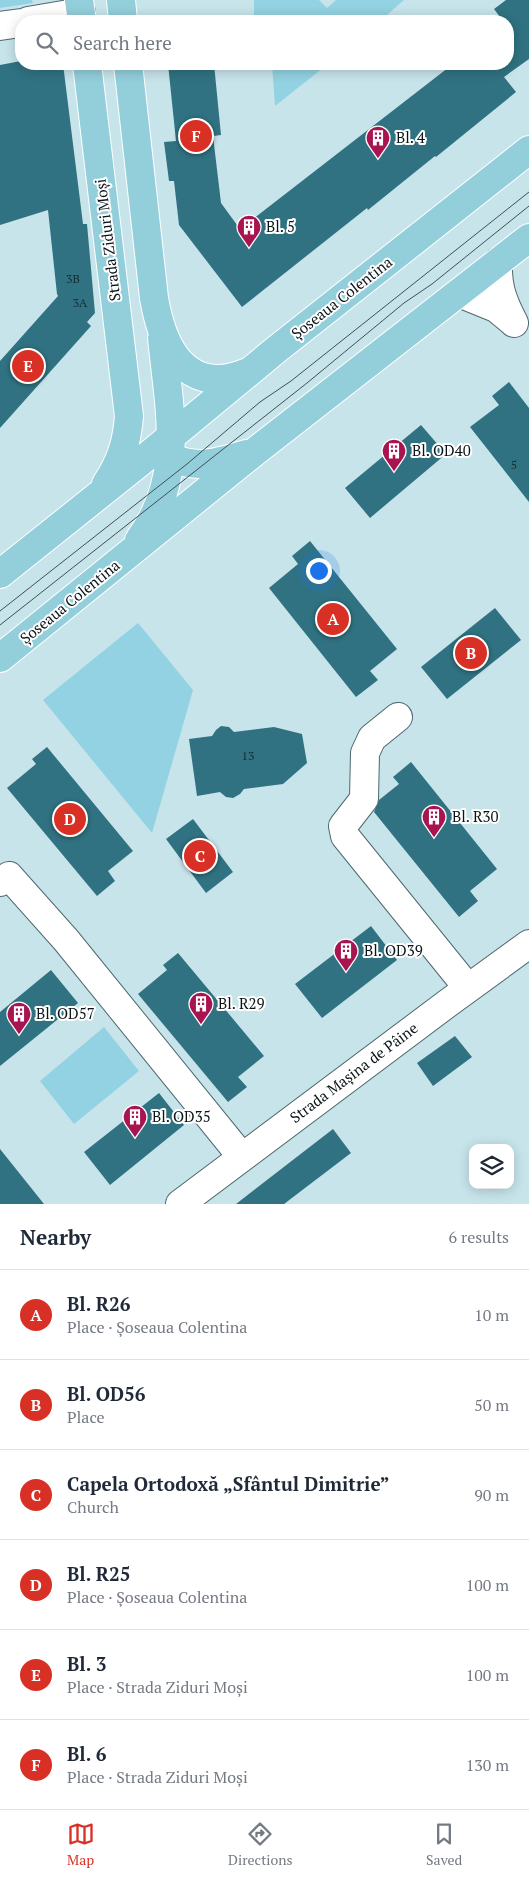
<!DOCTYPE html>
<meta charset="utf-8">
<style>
:root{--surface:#fff;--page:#f6f6f7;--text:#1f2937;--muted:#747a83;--line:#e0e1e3;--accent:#d93025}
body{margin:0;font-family:"PT Serif",serif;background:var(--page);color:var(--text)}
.controls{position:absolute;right:15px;bottom:15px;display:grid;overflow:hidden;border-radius:10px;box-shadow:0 2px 12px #0003}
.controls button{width:45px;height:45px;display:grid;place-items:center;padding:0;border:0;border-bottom:1px solid var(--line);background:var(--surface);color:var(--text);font:25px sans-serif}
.you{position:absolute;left:318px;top:570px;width:18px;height:18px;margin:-12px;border:4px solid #fff;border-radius:50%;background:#1a73e8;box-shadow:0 0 0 8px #1a73e833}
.badge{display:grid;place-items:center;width:32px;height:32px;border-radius:50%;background:var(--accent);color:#fff;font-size:16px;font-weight:700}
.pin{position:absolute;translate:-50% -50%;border:2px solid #fff;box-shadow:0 1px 5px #0006}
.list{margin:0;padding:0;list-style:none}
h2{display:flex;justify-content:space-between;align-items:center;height:65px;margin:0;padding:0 20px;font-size:21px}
h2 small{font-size:16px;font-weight:400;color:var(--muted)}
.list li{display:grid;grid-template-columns:32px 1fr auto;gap:15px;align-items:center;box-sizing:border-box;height:90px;padding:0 20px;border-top:1px solid var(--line)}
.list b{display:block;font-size:19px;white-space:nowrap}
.list p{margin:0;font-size:16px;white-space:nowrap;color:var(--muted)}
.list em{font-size:16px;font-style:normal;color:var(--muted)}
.icon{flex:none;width:28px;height:28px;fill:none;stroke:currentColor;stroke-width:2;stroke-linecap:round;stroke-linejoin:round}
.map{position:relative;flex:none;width:529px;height:1204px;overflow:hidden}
.search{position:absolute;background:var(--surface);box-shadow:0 2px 12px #0003;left:15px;right:15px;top:15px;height:55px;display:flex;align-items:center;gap:12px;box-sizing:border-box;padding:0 18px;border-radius:20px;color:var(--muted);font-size:19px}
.sheet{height:605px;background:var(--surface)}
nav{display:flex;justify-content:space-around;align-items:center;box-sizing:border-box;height:70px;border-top:1px solid var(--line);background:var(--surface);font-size:14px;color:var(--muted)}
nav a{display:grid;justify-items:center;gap:2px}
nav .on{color:var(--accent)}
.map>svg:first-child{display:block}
.green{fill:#93d2e2}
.building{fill:#307281}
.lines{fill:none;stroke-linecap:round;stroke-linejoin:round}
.minor-casing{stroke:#4e686e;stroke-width:30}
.major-casing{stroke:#fff;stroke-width:30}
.minor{stroke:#fff;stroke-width:28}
.major{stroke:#93cedb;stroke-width:28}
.tram{stroke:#405054;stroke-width:1}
.labels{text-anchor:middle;stroke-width:4;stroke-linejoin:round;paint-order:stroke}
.number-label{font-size:12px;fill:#142c32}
.poi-label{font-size:15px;fill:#0b1518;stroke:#fff;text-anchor:start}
.street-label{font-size:15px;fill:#0b1518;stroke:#fff}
</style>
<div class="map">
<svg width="529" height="1204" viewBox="0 0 529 1204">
<rect width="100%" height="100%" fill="#c7e4eb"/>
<!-- green -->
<path class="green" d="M0,0H32L33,3L0,8Z
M254,0H319L327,8L336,0H404L380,21H254Z
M272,64H328L275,106Z
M138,623L193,690L152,833L43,700Z
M104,1027L139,1071L74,1124L40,1081Z"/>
<!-- building -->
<path class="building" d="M506,0H529V59L504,77L516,92L436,157L435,156L368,210L367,208L242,307L179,225L174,181H169L164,142L176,141L168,64H214L221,135L213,136L221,203L240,229L453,64H508V21H503L494,9Z
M21,61V64H63L83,224H87L95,313L87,322L91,326L0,428V361L58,296L57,294L48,210L0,225V65Z
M509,382L529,408V502L470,427L499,405L492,396Z
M421,425L446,454L370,518L345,488Z
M310,541L397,649L370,671L378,680L356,697L269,588L298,564L292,556Z
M495,608L521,640L447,699L421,667Z
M221,726L229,727L234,732L274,727L302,734L307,763L283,784L244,789L240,794L233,798L226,797L220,792L197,796L189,739L212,736L216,730Z
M47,747L133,851L108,871L115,881L97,896L7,788L36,764L32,759Z
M411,762L497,869L470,891L478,901L459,917L374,812L379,800L399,784L393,777Z
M193,819L233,872L206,893L166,839Z
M371,926L397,960L322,1018L295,984Z
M178,953L264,1056L238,1077L247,1087L228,1102L138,994L167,970L163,965Z
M51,970L78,1003L0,1066V1012Z
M455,1036L472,1057L433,1086L417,1063Z
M159,1093L184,1125L110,1185L84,1152Z
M333,1129L351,1153L284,1204H236Z
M0,1149L44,1204H0Z"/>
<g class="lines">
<defs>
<path id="minor" d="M28,21L81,12
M0,26L21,23
M498,262C497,287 503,302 514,323
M459,293L496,308L513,322
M398,717L372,738L365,753L364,799L343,826L345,836L468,988
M0,882L9,876L66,940L242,1157
M180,1204L448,1003L529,944"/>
<path id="major" d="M79,0L82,21
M121,0L123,21
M87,64L129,416C127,442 121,462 106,484
M128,64L154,298C160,333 175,379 218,379C228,379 238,376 248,372
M156,449C188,471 211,465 246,454
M139,540C186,477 169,409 162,338
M0,574L139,463L277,349L529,150
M0,658L257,450L529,238"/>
</defs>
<!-- minor casing -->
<use href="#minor" class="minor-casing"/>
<!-- major casing -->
<use href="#major" class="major-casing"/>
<!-- minor -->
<use href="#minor" class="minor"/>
<!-- major -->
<use href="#major" class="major"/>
<!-- tram -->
<path class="tram" d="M0,611L187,464L260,402L291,381L529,192
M0,625L307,383L404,303L432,284L529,206"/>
</g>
<!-- icons -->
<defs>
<symbol id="building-pin" viewBox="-11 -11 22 30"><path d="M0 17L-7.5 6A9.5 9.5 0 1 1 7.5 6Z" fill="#a71450" stroke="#fff"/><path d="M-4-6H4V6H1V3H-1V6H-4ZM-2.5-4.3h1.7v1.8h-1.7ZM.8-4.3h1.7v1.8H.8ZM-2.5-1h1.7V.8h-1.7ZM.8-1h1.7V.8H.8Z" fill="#fff"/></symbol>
</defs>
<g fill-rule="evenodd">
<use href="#building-pin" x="364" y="124" width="28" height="38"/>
<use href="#building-pin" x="235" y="213" width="28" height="38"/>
<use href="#building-pin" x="380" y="437" width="28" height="38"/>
<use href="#building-pin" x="420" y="803" width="28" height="38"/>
<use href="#building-pin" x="332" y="937" width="28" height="38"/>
<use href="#building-pin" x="187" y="990" width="28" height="38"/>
<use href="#building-pin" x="5" y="1000" width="28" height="38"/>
<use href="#building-pin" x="121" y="1103" width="28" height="38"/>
</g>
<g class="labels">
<!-- number labels -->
<g class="number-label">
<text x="73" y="283">3B</text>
<text x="80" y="307">3A</text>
<text x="514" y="469">5</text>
<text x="248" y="760">13</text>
</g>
<!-- poi labels -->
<g class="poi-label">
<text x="396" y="143">Bl. 4</text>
<text x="266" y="232">Bl. 5</text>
<text x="412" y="456">Bl. OD40</text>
<text x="452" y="822">Bl. R30</text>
<text x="364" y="956">Bl. OD39</text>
<text x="218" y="1009">Bl. R29</text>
<text x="36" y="1019">Bl. OD57</text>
<text x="152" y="1122">Bl. OD35</text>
</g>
<!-- street labels -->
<g class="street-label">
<text transform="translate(108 240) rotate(-97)" y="5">Strada Ziduri Moși</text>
<text transform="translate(342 298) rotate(-38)" y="5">Șoseaua Colentina</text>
<text transform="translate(70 602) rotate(-39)" y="5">Șoseaua Colentina</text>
<text transform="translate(354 1073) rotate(-37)" y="5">Strada Mașina de Pâine</text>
</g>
</g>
</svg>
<div class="controls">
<button><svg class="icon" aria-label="layers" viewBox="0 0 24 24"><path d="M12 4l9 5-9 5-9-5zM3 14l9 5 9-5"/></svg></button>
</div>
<div class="you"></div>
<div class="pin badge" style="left:333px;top:619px">A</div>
<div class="pin badge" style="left:471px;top:653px">B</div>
<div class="pin badge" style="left:200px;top:856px">C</div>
<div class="pin badge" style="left:70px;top:819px">D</div>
<div class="pin badge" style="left:28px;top:366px">E</div>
<div class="pin badge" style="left:196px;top:136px">F</div>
<div class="search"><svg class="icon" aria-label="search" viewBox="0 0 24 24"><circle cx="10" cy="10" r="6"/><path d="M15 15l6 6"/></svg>Search here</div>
</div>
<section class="sheet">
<h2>Nearby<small>6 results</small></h2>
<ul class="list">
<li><span class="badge">A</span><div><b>Bl. R26</b><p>Place · Șoseaua Colentina</p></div><em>10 m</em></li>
<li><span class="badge">B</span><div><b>Bl. OD56</b><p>Place</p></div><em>50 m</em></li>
<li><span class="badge">C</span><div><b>Capela Ortodoxă „Sfântul Dimitrie”</b><p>Church</p></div><em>90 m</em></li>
<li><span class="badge">D</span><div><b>Bl. R25</b><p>Place · Șoseaua Colentina</p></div><em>100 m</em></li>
<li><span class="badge">E</span><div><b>Bl. 3</b><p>Place · Strada Ziduri Moși</p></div><em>100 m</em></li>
<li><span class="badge">F</span><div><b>Bl. 6</b><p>Place · Strada Ziduri Moși</p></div><em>130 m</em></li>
</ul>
</section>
<nav>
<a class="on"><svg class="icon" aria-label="map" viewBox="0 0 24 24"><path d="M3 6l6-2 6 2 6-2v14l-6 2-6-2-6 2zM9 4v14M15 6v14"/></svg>Map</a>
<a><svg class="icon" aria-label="directions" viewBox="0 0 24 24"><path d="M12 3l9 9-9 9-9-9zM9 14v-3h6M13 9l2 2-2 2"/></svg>Directions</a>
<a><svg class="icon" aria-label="saved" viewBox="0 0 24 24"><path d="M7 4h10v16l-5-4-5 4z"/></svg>Saved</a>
</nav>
